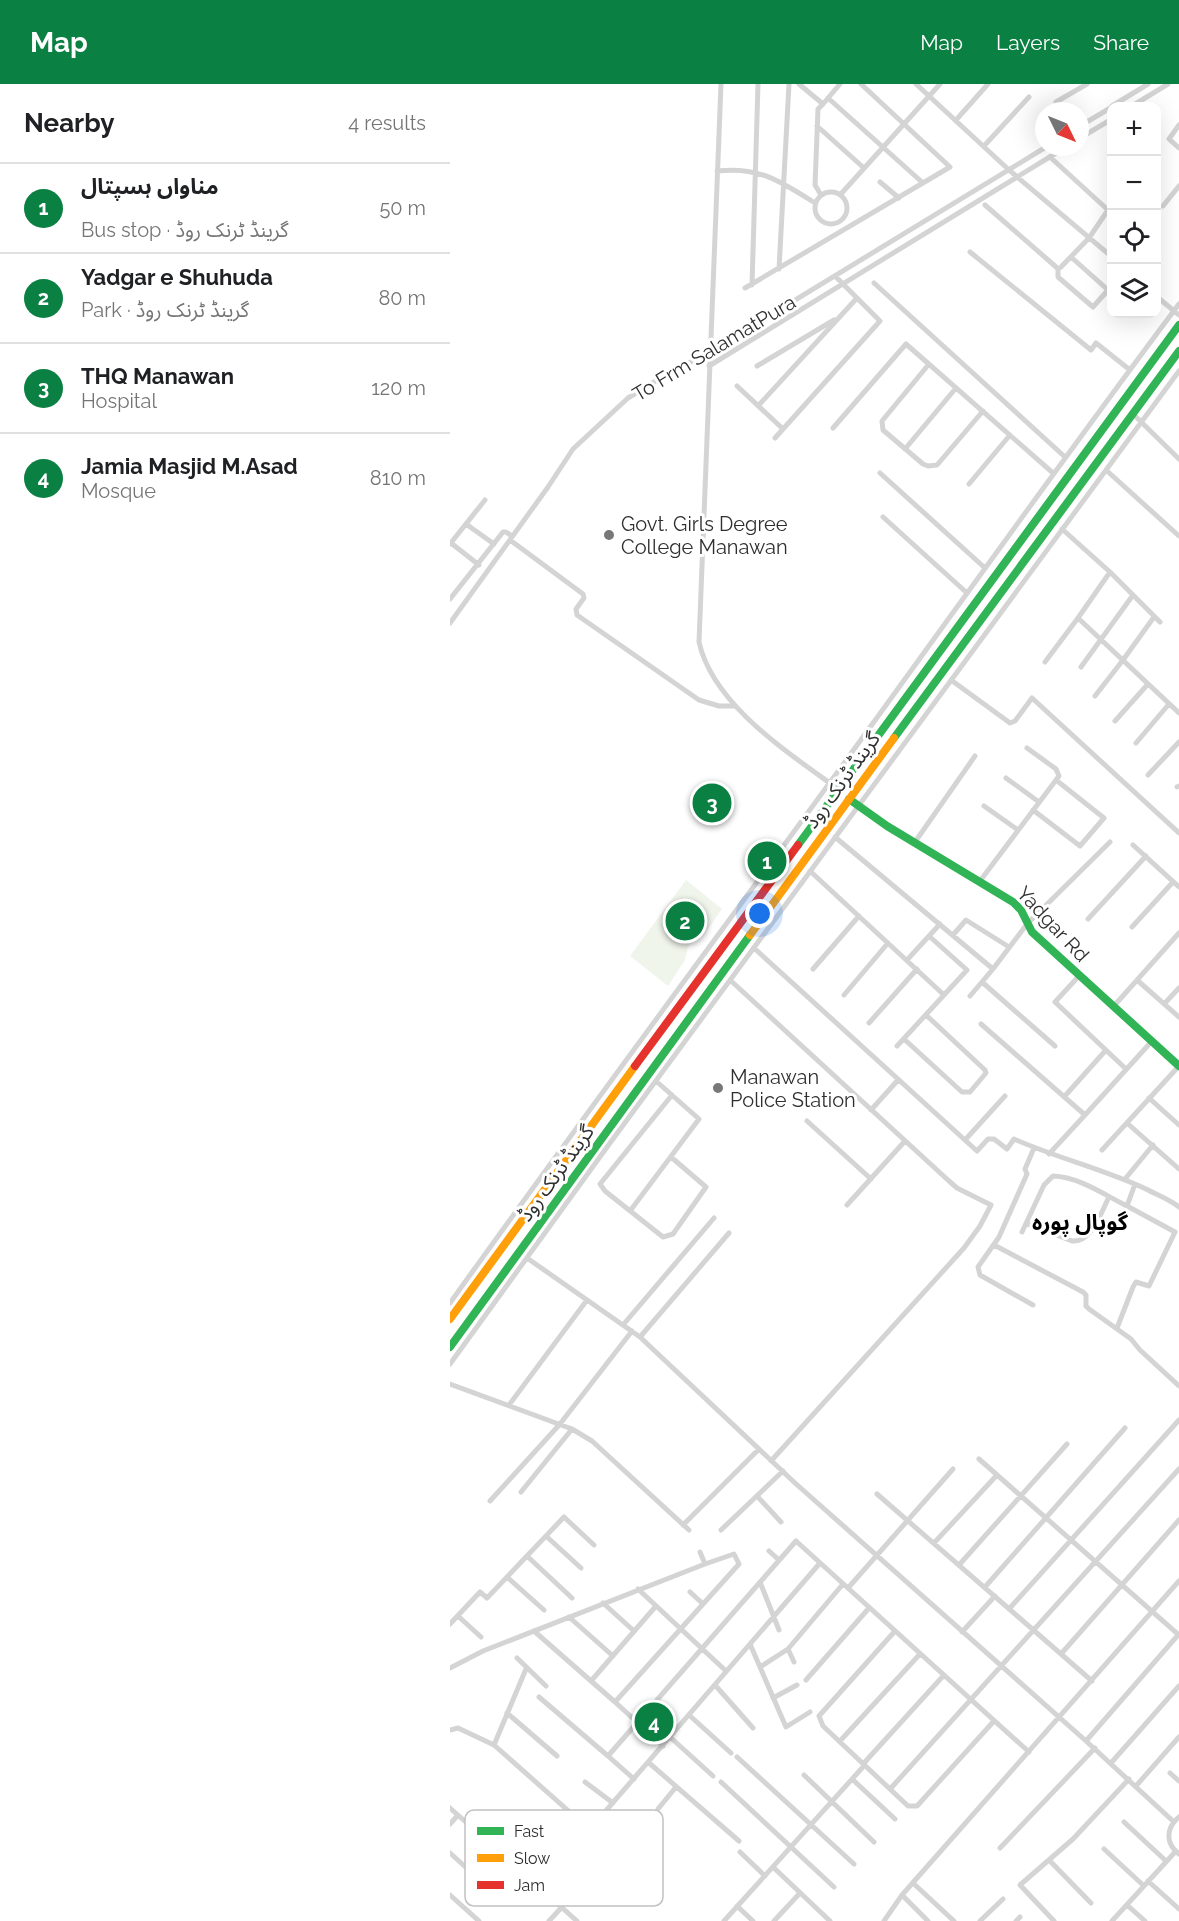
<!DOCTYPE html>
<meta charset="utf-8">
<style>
:root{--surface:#fff;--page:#f6f6f6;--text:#202124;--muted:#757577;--line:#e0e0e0;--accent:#0b8043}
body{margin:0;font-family:Raleway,"Noto Sans Arabic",sans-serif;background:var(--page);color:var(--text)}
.controls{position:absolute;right:18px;top:18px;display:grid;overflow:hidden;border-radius:12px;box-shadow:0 6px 24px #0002}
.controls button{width:54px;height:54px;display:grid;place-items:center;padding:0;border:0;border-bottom:2px solid var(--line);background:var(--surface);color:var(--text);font:30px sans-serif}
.compass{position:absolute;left:585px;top:18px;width:54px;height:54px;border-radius:50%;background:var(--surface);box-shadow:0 6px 24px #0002;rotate:133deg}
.you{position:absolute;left:310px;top:830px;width:21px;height:21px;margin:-15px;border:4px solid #fff;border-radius:50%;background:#1a73e8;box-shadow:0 0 0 9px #1a73e833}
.badge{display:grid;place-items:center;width:39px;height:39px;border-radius:50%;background:var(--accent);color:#fff;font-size:20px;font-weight:700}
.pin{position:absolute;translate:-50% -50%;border:3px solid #fff;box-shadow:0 2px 6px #0006}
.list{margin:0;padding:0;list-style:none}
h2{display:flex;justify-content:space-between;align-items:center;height:78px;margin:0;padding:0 24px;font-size:26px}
h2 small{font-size:20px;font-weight:400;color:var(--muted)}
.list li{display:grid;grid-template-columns:39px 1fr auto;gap:18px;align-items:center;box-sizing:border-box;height:90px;padding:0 24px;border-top:2px solid var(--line)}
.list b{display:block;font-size:22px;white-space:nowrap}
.list p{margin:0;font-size:20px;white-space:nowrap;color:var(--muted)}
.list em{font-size:20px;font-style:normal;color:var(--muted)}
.icon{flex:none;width:33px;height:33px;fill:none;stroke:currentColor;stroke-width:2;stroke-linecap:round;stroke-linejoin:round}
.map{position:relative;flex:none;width:729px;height:1837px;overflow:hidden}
header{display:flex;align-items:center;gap:36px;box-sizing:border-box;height:84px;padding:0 30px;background:var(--accent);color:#fff}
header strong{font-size:28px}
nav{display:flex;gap:33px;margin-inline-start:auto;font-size:21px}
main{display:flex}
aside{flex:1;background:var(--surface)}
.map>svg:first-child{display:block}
.green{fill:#f0f5ec}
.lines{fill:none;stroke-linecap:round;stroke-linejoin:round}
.street{stroke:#d4d4d4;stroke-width:5}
.fast{stroke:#30b455;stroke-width:8}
.slow{stroke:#ff9f0a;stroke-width:8}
.jam{stroke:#e5322d;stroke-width:8}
.poi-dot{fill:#787878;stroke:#fff;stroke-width:2}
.labels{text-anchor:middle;stroke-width:6;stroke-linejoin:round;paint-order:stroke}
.street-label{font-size:20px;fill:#2f2f2f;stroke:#fff}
.poi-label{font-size:20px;fill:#2f2f2f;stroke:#fff;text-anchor:start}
.quarter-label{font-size:22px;font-weight:bold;fill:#000;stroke:#fff}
.key{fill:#fff;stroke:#c1c1c1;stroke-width:1.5}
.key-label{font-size:16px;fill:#2f2f2f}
</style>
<header>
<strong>Map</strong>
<nav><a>Map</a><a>Layers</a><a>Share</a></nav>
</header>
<main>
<aside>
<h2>Nearby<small>4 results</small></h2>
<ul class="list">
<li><span class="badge">1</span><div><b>مناواں ہسپتال</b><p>Bus stop · گرینڈ ٹرنک روڈ</p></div><em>50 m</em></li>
<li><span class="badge">2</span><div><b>Yadgar e Shuhuda</b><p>Park · گرینڈ ٹرنک روڈ</p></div><em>80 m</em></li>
<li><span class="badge">3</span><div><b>THQ Manawan</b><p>Hospital</p></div><em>120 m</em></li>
<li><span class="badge">4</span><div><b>Jamia Masjid M.Asad</b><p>Mosque</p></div><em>810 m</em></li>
</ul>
</aside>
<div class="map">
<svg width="729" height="1837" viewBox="0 0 729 1837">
<rect width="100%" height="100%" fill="#fff"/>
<!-- green -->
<path class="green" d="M236,796L272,825L255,849L245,854L238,863L235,876L218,902L180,872Z"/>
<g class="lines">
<!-- street -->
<path class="street" d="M271,0L249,558C263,621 339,669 388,705
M349,0L373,20L390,0
M466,0L559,86L662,173
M378,14L473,99
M606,18L637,0
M662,22L698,0
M682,22L718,0
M506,36L538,0
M729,41L719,55L729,64
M367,42L414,84
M630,42L662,23
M630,54L662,35
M534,62L579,13
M267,87C309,82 332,98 365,119
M430,98L449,114
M365 124a16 16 0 1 1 32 0a16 16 0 1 1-32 0Z
M371,111L365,101L368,25L373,20
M390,111L490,0
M535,121L605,182L608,185L611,183L639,154L658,126L600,73
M713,122L729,102
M520,168L641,266L646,259L680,286
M329,185L339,0
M608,185V193L643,223L658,206L621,173
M424,199L615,373
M302,201L308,0
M295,204L500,83L411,0
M706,212L729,231
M479,280L432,337L433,346L473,380L478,382L487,381L533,327
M259,282L616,63
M307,282L384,236
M287,302L333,345
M308,322L407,214
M683,330L729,375
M383,344L456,260L603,389
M325,354L430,237L385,192
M455,365L506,304
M656,386L729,452
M430,389L535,484
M519,400L560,351
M433,433L517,509
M16,440L44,460
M612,445L660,488L628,534L729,629
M60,456L133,510L134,514L126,525L127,531L249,616L269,622H285
M1,459L29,481
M0,460L35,416
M660,488L710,538
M0,515L53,448H56L62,452
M0,539L98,403L123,365L178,314L219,289L260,268L596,63
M595,578L628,534
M631,583L683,511
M501,596L560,639L565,637L582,614L729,749
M645,612L673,576L704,533
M665,637L698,600
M686,659L719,620
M698,691L729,658
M556,694L589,718
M727,703L729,702
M534,722L568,746
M583,726L630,762L654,734L606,696
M385,753L543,885L577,840L660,758
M465,758L525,672
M683,761L729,803
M360,787L494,911L447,962
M530,797L609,692L606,685L577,664
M638,835L696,772
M682,843L723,798
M503,851L516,836L559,863
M479,852L517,886L494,911
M304,864L527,1067L538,1055H544L557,1065L564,1055C607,1074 653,1085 696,1105C707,1111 719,1115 729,1123
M457,876L490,840
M363,885L409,832
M629,892L605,918L676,985
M280,896L499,1097L507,1104L541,1121L530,1142L514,1164L321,1377
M687,896L729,933
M532,898L605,962
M394,911L438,859
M520,912L543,885
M714,920L729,904
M663,923L729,849
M419,939L467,885
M531,940L635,1031L702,957
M454,955L512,1008H520L536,989L535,986L476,931
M614,1013L656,966
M699,1014L729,1041
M421,1026L448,996
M357,1037L421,1095
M677,1039L729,1085
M515,1056L555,1012
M652,1066L729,982
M599,1070L635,1031
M221,1073L256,1103L223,1150L213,1153L155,1107L150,1100L222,1011
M675,1095L703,1061
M397,1121L455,1057
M180,1127L249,1035L206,997
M576,1139L622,1157C642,1159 651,1128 659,1113
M572,1148L594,1101L603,1092C629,1093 653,1110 677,1122
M544,1161L633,1208L636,1211V1222L639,1225L681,1255L690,1266L729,1302
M77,1174L190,1253L345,1399L636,1657L724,1738
M0,1219C125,1044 254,871 381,697C497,538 611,377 729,220
M583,1221L530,1191L528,1183L549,1153L577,1090L575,1085L584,1064
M173,1241L264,1134
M667,1244L683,1203L686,1198L699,1202L725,1148L677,1122L685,1100
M190,1253L279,1149
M0,1280L160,1059L729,287
M0,1300L122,1345L71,1408
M59,1321L137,1216
M122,1345L142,1357L239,1446
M529,1375L729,1551
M427,1410L642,1597
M307,1412L331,1438
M40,1417L110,1340L182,1247
M233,1441L309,1365
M271,1446L333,1387
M96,1452L131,1484
M484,1459L547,1391
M319,1467L329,1476
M250,1468L255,1480
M77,1472L122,1514
M509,1481L617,1360
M57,1493L94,1526
M310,1498L329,1546
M535,1503L675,1344
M398,1504L503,1385
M188,1505L276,1587
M240,1508L252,1519
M153,1519L184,1547
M559,1525L729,1336
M8,1532L31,1553
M119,1533L163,1572
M0,1540L30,1508L37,1514L114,1433L144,1461
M445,1547L369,1632L373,1642L458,1722H467L544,1637
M512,1548L545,1512
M300,1560L336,1643L360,1628
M611,1570L729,1436
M67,1574L96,1602
M344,1578L338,1565L393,1500
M310,1583L338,1565
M0,1584L33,1567L255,1480L284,1470L289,1480L165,1618L84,1547
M356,1596L419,1524
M141,1597L206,1522
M265,1601L303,1644
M89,1613L158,1672
M323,1614L347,1601
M165,1618L213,1662
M57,1629L107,1672
M239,1631L281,1669
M0,1646L8,1644L44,1661L140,1746
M220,1653L263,1692
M390,1657L470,1570
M636,1657L729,1550
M44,1661L76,1585
M287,1673L404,1780
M198,1678L289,1757
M414,1679L494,1591
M661,1679L729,1602
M720,1689L729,1697
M354,1691L424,1758
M184,1695L158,1672L346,1457L579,1668
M402,1695L445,1735
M135,1698L163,1719
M271,1698L384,1803
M686,1702L729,1653
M441,1704L729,1385
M0,1724L127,1837
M208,1725L226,1703
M729,1733C716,1744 715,1759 729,1770
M674,1738L716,1777
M0,1740L8,1731
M550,1764L645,1664
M654,1765L694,1802
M290,1768L315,1792
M0,1769L51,1815
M599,1776L641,1819
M323,1783L380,1837
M698,1797L729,1825
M463,1799L504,1837
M90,1803L370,1479
M0,1811L29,1837
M452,1811L478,1837
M677,1821L695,1837
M287,1822L303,1837
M99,1837L112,1823
M274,1837L412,1684
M324,1837L350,1809
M434,1837L452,1811L729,1497
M530,1837L553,1815
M566,1837L570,1833
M604,1837L570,1801L623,1755L679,1695
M662,1837L726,1767"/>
<!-- fast -->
<path class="fast" d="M444,654L729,267
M399,715L437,742L563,818L571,826L582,848L729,982
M348,761L729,241
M0,1263L300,851"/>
<!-- slow -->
<path class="slow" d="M300,851L444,654
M0,1235L185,982"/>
<!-- jam -->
<path class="jam" d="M185,982L348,761"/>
</g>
<!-- markers -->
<g class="poi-dot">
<circle cx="159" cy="451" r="6"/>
<circle cx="268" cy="1004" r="6"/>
</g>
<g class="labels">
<!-- street labels -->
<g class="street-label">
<text transform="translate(264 264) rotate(-31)" y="7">To Frm SalamatPura</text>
<text transform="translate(392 696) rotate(-54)" y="7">گرینڈ ٹرنک روڈ</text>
<text transform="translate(603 840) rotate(47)" y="7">Yadgar Rd</text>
<text transform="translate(106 1089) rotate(-54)" y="7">گرینڈ ٹرنک روڈ</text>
</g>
<!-- poi labels -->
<g class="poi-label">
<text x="171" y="447">Govt. Girls Degree<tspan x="171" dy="23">College Manawan</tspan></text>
<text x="280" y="1000">Manawan<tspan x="280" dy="23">Police Station</tspan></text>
</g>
<!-- quarter labels -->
<g class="quarter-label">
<text x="630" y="1146">گوپال پورہ</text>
</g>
</g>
<!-- legend -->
<rect x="15" y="1726" width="198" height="96" rx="9" class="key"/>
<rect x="27" y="1743" width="27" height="8" fill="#30b455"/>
<rect x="27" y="1770" width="27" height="8" fill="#ff9f0a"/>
<rect x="27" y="1797" width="27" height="8" fill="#e5322d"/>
<g class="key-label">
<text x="64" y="1753">Fast</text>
<text x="64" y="1780">Slow</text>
<text x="64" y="1807">Jam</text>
</g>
</svg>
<div class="controls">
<button>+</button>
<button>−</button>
<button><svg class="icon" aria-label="locate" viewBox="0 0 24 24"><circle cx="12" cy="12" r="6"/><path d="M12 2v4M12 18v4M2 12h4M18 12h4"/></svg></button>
<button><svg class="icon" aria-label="layers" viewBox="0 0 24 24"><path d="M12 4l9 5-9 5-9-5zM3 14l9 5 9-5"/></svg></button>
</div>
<svg class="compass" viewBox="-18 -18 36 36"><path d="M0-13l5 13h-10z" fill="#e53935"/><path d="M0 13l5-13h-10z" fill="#757577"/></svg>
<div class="you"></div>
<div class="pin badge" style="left:317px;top:777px">1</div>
<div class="pin badge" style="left:235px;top:837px">2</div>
<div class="pin badge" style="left:262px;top:719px">3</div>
<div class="pin badge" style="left:204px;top:1638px">4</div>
</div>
</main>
